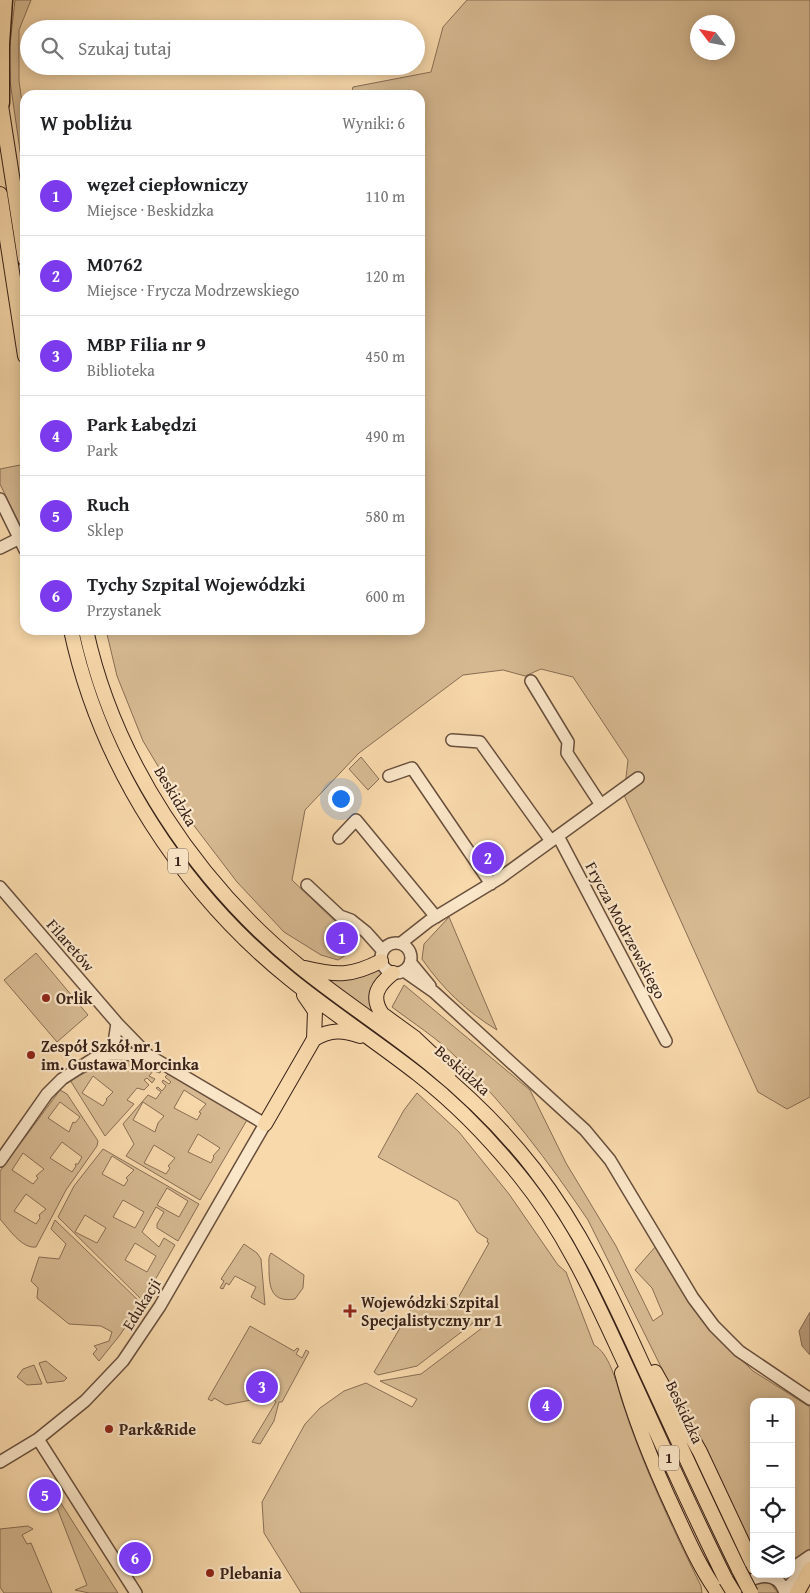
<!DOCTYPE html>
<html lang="pl">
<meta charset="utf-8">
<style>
:root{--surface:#fff;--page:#f6f6f6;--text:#202124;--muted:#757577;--line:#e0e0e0;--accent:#7c3aed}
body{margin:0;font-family:"Gentium Book Plus",serif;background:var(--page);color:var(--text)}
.controls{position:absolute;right:15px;bottom:15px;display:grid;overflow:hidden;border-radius:10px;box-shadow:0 2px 12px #0003}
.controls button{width:45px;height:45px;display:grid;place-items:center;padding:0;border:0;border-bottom:1px solid var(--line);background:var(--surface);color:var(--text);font:25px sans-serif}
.compass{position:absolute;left:690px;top:15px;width:45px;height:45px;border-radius:50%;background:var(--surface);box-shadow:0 2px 12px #0003;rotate:302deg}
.you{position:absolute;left:340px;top:798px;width:18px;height:18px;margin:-12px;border:4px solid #fff;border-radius:50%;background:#1a73e8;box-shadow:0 0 0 8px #1a73e833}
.badge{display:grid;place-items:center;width:32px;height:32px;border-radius:50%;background:var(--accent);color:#fff;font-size:16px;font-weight:700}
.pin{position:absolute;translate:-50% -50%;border:2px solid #fff;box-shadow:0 1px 5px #0006}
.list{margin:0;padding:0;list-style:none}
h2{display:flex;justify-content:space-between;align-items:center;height:65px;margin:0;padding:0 20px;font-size:21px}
h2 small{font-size:16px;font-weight:400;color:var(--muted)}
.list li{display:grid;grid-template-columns:32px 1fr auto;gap:15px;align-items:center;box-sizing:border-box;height:80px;padding:0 20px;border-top:1px solid var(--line)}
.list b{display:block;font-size:19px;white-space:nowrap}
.list p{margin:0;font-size:16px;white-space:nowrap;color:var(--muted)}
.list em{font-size:16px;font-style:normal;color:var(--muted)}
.icon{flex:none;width:28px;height:28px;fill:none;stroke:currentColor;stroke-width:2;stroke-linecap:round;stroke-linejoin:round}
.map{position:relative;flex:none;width:810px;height:1593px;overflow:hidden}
.search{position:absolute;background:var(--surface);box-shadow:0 2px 12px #0003;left:20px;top:20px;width:405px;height:55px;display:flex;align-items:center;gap:12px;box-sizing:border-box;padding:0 18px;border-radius:28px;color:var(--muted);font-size:19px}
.panel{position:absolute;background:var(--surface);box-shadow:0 2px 12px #0003;left:20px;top:90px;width:405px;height:545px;border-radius:15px}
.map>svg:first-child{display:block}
.green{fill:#d7ba92;stroke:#886e55;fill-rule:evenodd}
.water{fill:#b79a79;stroke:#846a52}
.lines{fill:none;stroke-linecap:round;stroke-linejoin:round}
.minor-casing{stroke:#684f3d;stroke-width:14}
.major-casing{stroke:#382118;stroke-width:16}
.highway-casing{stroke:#382118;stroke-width:19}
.minor{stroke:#fae6c8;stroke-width:11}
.major{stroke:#f8d9ab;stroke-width:14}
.highway{stroke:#f8d9ab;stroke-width:16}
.major-bridge-casing{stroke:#382118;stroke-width:16;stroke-linecap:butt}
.major-bridge{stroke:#f8d9ab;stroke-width:14}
.poi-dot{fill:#8f2418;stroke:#fae6c8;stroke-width:2}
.labels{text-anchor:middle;stroke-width:4.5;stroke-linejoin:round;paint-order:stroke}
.shield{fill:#fae6c8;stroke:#725c4d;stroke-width:1}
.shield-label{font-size:15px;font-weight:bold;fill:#382118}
.street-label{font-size:16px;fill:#382118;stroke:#fae6c8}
.poi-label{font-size:16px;font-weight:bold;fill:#382118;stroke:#fae6c8;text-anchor:start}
</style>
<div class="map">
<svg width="810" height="1593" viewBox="0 0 810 1593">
<rect width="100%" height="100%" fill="#f8d9ab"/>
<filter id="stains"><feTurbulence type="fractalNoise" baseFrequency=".004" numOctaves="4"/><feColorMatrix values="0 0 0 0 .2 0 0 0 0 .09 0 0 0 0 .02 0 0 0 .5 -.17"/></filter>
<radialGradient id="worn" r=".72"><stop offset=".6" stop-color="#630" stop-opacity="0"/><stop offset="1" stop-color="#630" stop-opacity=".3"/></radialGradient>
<!-- green -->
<path class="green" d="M15,0H31L19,30V81L25,124V185L10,81L9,53Z
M467,0H810V1097L787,1109L758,1092L624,795L628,760L573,677L541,669L525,676L503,670L463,675L359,753L305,810L292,880L336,922L327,935L351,952L338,960L321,955L284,932L237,882L192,823L143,741L117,676L106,630H420V95H351L353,87L431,72L443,27ZM698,22H728V52H698Z
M25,464V536L0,484V469Z
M361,757L379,779L368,790L349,769Z
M449,917L497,1030C467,1012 442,988 422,959L424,944Z
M36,953L88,1015L57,1042L4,980Z
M379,966L385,973L377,1017L325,979Z
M404,985L530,1090L566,1163L616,1246L653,1321L663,1314L652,1288L635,1270L656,1246L719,1338L753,1371L810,1407V1549L797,1559L794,1557L791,1559V1402H754V1554L588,1220C548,1161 507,1106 456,1057C437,1038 413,1023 392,1007Z
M123,1060L141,1061L161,1070L160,1073L153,1071L149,1076L155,1079L152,1083L147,1078L144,1080L149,1085L144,1090L137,1088L127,1100L134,1104L105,1136L70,1080L99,1066ZM93,1076L113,1092L106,1099L107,1100L103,1106L82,1093Z
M168,1074L247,1120L200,1200L126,1156L134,1144L123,1124L148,1095L156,1099L161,1092L156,1088L158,1087L162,1091L166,1086L162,1082L163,1080L169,1084L171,1082L165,1077ZM184,1090L206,1104L199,1112L201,1113L197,1120L174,1108ZM143,1102L164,1116L158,1123L155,1132L133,1120ZM198,1134L220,1148L213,1156L214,1157L211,1163L188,1152ZM154,1145L175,1158L168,1166L170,1168L166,1174L144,1163Z
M60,1090L67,1094L98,1141L97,1146L66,1190L36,1247C22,1249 9,1229 0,1219V1171ZM60,1102L80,1117L75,1123L73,1122L69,1132L48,1118ZM62,1142L82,1157L78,1164H75L76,1166L72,1172L50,1158ZM23,1153L44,1169L36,1176L38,1178L33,1184L12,1170ZM26,1194L46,1209L39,1215L40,1218L36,1224L14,1211Z
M417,1093L459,1132L509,1194L558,1265L566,1272L594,1345C609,1353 616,1381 621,1398C641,1462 671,1525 701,1586L702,1593H301L264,1533L262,1502L305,1424L320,1408L344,1391L366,1383L412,1407L417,1399L380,1381L421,1374L486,1325L481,1317L417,1366L378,1375L374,1372L419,1296L437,1307L441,1301L453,1307L489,1243L487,1242L488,1239L477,1232L458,1201L378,1157L404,1110Z
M103,1149L199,1204L178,1241L157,1228V1224L164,1212L156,1207L142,1232L159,1247L164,1238L175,1245L143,1301L58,1217L74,1186ZM112,1156L134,1170L126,1178L128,1180L124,1186L102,1174ZM167,1188L188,1201L179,1217L157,1205ZM123,1200L144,1212L135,1228L113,1217ZM85,1215L106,1228L97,1243L75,1232ZM135,1243L156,1256L147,1272L125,1260Z
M55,1220L141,1303L120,1335L99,1361L93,1354L97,1349L94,1346L109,1341L112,1332L101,1326L69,1324L37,1298L38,1288L31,1281L39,1257L59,1259L66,1244L51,1229Z
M244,1244L257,1253L261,1259L265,1305L251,1297L256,1287L235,1276L229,1285L226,1283L223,1289L220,1288L224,1281L221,1279Z
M271,1253L304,1275L303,1288L295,1299C271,1303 269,1287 269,1268C269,1262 268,1257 271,1253Z
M250,1326L294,1351L297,1348L299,1349L296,1354L302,1358L306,1350L309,1352L282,1402H279L274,1421L260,1444L252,1442L276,1402L271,1396L226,1405L214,1398L212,1401L208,1399Z
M46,1361L67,1378L64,1381L47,1383L39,1363Z
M34,1365L42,1384L27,1385L17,1377L23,1369Z
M57,1497L118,1593H89L75,1590L87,1585L54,1500Z
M28,1526L33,1529L22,1535L27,1544L31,1543L52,1593H4L0,1587V1529Z
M764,1582L771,1584L778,1593H743L756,1584Z"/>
<!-- water -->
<path class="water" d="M810,1312V1355L802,1346L799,1331Z"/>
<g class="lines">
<defs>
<path id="minor" d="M0,499L25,550
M0,548L20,538
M531,681L568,742L567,753L601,805
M452,740L480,742L551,841
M389,776L412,768L491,884
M558,836L666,1041
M339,838L356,820L436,917
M307,885L340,916L351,920L366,932L383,951
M0,887L117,1023L148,1055
M381 958a15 15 0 1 1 30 0a15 15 0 1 1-30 0Z
M401,943L429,921L500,878L638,778
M411,963L430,986
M404,971L434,992L585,1130L610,1160L693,1298L714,1326L739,1351L810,1399
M110,1054L114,1043L117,1023
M0,1161L47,1094L62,1079L93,1059L110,1054L148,1055L265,1124L160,1306L123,1361L85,1401L38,1439L0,1462
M38,1439L136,1593
M791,1569L810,1556
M785,1590L810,1564
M732,1593C746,1579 777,1564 785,1593"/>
<path id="major" d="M0,99L25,259
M0,194L25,356
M71,630C100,766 183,893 290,979C332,1013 377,1042 419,1075C456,1104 489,1138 519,1175C563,1229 592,1292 621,1355C656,1430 689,1506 726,1580
M86,630C114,760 197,883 299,966C342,1001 388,1030 431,1065C469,1096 504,1130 534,1169C580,1228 611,1295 642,1363C674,1432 706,1502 739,1570
M305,968C337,976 352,976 381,961
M393,973C378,985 370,996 382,1014L415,1038L450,1071
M314,1039C331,1029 343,1030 360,1036
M265,1124L314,1039L315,1011L304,995
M655,1372L700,1452L754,1567
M622,1373C635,1422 654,1467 675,1512C688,1540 700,1568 718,1593
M797,1593L810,1569"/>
<path id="highway" d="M1,103V44L4,0"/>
</defs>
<!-- minor casing -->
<use href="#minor" class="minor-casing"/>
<!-- major casing -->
<use href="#major" class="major-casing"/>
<!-- highway casing -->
<use href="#highway" class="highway-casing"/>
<!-- minor -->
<use href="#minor" class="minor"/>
<!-- major -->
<use href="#major" class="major"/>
<!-- highway -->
<use href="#highway" class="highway"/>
<defs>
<path id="major-bridge" d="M739,1570L751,1593
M726,1580L734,1593"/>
</defs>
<!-- major-bridge casing -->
<use href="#major-bridge" class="major-bridge-casing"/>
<!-- major-bridge -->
<use href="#major-bridge" class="major-bridge"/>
</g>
<!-- markers -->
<g class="poi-dot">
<circle cx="46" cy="998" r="5"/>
<circle cx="31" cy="1055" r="5"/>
<path d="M347.5 1303.5h5v5h5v5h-5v5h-5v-5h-5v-5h5z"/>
<circle cx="109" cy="1429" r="5"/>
<circle cx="210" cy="1573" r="5"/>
</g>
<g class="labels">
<!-- shield labels -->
<g class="shield">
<rect x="168" y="848.5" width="20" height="25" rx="4"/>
<rect x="659" y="1445.5" width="20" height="25" rx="4"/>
</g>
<g class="shield-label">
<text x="178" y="866">1</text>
<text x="669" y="1463">1</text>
</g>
<!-- street labels -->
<g class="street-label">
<text transform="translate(176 796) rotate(59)" y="6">Beskidzka</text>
<text transform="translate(626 930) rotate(62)" y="6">Frycza Modrzewskiego</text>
<text transform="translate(71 945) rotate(49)" y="6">Filaretów</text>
<text transform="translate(463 1070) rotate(41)" y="6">Beskidzka</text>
<text transform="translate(141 1304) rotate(-58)" y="6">Edukacji</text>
<text transform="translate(685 1412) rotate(65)" y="6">Beskidzka</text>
</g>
<!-- poi labels -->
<g class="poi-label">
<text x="56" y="1004">Orlik</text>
<text x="41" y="1052">Zespół Szkół nr 1<tspan x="41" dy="18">im. Gustawa Morcinka</tspan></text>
<text x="361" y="1308">Wojewódzki Szpital<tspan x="361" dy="18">Specjalistyczny nr 1</tspan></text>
<text x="119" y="1435">Park&amp;Ride</text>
<text x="220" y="1579">Plebania</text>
</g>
</g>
<rect width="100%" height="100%" filter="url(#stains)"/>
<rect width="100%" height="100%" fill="url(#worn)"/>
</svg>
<div class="controls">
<button>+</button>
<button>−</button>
<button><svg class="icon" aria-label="locate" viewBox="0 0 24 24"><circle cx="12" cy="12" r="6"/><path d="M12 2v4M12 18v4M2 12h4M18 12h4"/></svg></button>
<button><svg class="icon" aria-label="layers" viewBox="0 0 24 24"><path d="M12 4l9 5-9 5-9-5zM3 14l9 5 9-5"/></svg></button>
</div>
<svg class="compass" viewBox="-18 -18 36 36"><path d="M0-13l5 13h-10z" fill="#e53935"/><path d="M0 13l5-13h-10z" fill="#757577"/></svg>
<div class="you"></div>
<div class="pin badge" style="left:342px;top:938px">1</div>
<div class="pin badge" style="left:488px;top:858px">2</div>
<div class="pin badge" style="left:262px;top:1387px">3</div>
<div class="pin badge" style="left:546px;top:1405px">4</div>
<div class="pin badge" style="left:45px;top:1495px">5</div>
<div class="pin badge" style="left:135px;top:1558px">6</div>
<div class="search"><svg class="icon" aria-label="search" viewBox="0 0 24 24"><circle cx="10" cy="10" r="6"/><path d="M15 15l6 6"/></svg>Szukaj tutaj</div>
<section class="panel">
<h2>W pobliżu<small>Wyniki: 6</small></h2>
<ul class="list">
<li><span class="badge">1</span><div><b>węzeł ciepłowniczy</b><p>Miejsce · Beskidzka</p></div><em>110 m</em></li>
<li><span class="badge">2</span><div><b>M0762</b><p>Miejsce · Frycza Modrzewskiego</p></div><em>120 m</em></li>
<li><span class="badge">3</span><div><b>MBP Filia nr 9</b><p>Biblioteka</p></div><em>450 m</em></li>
<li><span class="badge">4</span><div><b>Park Łabędzi</b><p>Park</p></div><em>490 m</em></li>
<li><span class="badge">5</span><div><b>Ruch</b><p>Sklep</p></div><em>580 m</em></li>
<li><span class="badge">6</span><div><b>Tychy Szpital Wojewódzki</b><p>Przystanek</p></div><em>600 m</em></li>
</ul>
</section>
</div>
